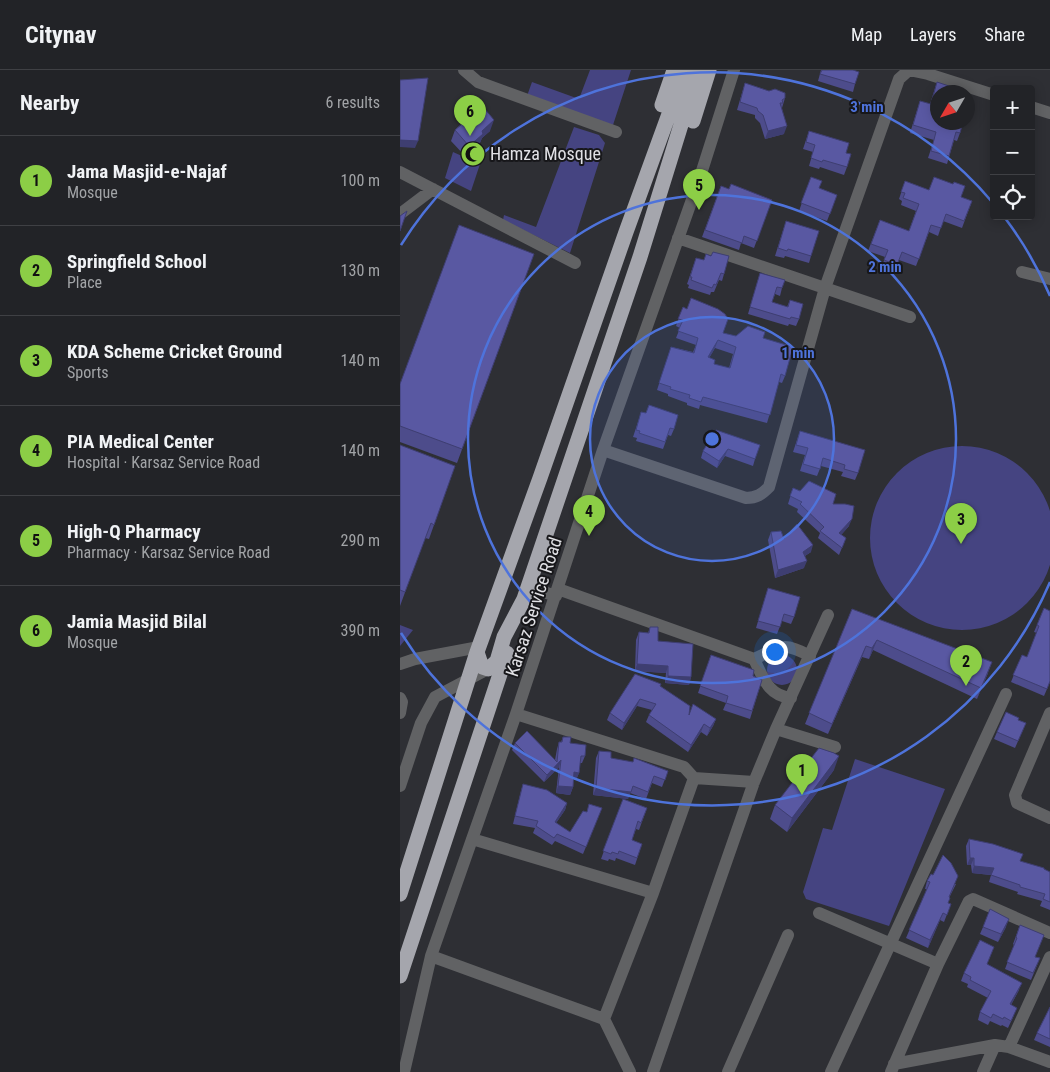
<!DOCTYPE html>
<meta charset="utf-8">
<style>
:root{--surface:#222327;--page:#2a2b2f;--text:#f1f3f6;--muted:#a2a4a7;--line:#3f4044;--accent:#8cce46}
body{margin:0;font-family:"Roboto Condensed",sans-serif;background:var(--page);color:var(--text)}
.controls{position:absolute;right:15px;top:15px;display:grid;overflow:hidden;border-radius:5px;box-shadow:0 2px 12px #0003}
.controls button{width:45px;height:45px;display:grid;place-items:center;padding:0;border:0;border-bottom:1px solid var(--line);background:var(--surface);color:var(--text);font:25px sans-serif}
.compass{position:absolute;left:530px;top:15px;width:45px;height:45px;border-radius:50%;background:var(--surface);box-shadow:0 2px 12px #0003;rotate:231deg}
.you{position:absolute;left:374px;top:581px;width:18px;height:18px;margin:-12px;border:4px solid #fff;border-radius:50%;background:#1a73e8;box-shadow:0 0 0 8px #1a73e833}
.badge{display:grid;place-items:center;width:32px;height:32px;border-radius:50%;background:var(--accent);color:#111;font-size:16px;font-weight:700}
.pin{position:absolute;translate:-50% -41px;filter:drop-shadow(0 1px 2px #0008)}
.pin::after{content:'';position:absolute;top:26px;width:18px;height:15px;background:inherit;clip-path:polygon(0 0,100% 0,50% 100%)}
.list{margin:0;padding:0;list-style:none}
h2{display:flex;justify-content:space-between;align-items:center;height:65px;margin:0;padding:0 20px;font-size:21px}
h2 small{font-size:16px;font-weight:400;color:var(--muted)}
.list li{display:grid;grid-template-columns:32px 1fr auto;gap:15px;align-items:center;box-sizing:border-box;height:90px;padding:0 20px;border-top:1px solid var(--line)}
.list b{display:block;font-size:19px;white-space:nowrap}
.list p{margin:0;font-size:16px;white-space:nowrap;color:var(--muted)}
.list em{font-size:16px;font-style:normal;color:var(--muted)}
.icon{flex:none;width:28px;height:28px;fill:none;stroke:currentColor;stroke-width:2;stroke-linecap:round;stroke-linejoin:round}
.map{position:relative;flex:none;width:650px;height:1002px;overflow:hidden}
header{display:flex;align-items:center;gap:30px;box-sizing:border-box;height:70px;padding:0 25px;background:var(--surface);border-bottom:1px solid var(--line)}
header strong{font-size:24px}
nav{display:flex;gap:28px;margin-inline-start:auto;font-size:18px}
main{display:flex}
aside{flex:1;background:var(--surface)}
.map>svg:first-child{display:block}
.green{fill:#454481}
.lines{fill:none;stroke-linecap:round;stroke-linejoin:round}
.minor{stroke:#616264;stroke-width:12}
.highway{stroke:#a5a6ad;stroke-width:15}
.wall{fill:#4d4c8b;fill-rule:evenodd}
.shaded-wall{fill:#3e3e71}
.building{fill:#5958a2;stroke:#3e3e71;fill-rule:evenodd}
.ring{fill:none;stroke:#4e73db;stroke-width:2.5}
.labels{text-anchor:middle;stroke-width:4;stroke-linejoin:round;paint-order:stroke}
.poi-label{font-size:18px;fill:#e1e1e5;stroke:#17171a;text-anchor:start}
.street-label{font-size:18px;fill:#e1e1e5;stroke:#17171a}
.centre{fill:#4e73db;stroke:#17171a;stroke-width:2.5}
.ring-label{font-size:15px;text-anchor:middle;font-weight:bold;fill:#4e73db;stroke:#17171a;stroke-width:4;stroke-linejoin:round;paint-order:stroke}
</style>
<header>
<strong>Citynav</strong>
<nav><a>Map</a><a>Layers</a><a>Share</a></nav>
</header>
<main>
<aside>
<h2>Nearby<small>6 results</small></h2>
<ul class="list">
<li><span class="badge">1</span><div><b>Jama Masjid-e-Najaf</b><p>Mosque</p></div><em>100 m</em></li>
<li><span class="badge">2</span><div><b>Springfield School</b><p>Place</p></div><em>130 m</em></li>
<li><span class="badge">3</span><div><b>KDA Scheme Cricket Ground</b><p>Sports</p></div><em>140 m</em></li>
<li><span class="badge">4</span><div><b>PIA Medical Center</b><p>Hospital · Karsaz Service Road</p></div><em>140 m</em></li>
<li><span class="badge">5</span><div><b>High-Q Pharmacy</b><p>Pharmacy · Karsaz Service Road</p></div><em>290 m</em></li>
<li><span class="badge">6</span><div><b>Jamia Masjid Bilal</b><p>Mosque</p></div><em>390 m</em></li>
</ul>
</aside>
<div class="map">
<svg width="650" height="1002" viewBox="0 0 650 1002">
<rect width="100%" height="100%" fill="#2e2f34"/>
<!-- green -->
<path class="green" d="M190,0H231L213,55L127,26L132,12L179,29Z
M174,57L199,65L205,73L170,183L103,150L104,145L136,157Z
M53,82L80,94L71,121L45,108Z
M470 468a92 92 0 1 1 184 0a92 92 0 1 1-184 0Z
M0,555L13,560L0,576Z
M367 600a15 15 0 1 1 30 0a15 15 0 1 1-30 0Z
M455,689L545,719L489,856L406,829L403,822L423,758L432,760Z"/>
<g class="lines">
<!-- minor -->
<path class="minor" d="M64,0L78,12L216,62
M509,0L528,4L594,25
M631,37L650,43
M0,102L175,193
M0,144L33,119
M278,168L510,247
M622,202L650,209
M203,380L346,428C357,428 362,424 369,417L425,218L499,9L509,0
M128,517L156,526
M158,519L354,589C381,577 382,571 410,586
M354,589C363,607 368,626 391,628
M0,594L15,589L79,577
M0,628L2,632L0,643
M650,643L615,725L617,733L650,748
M116,644L284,697L294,708
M376,659L435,677
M0,716L21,653L35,627L88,599
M72,769L253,823
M419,843L538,894
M31,886L204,949
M609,977L650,887
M494,994L595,975L609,977L650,992
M4,1002L31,886L116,644L203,380L300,107L334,0
M230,1002L204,949L253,823L294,708L354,712
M253,1002L354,712L376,659L428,545
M328,1002L388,865
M431,1002L606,624
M491,1002L538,894L569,831L573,829L650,863
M583,1002L595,975"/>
<!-- highway -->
<path class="highway" d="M262,35L274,0
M293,51L309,0
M77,582L82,597L88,599L97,591L104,567L124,529L240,187L298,0
M0,824L77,582L140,408L226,162L285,0
M0,906L107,583"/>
</g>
<!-- wall -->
<path class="wall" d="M421,0H453L455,14L453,22L418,11Z
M537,12L538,22L560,63L557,71L554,70L547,94L528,88L534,70L510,63L520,31L530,34Z
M345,13L385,28L382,38L384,64L365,69L360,53L355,48V45L337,40Z
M66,44L90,61L82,68L79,75L65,86L51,71L55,60L62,53Z
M409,61L446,83L447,97L444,105L420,97L419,99L409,96L413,82L403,79Z
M411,107L419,118L437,125L427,151L399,141Z
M505,111L529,120L561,127L572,131L562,158L543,151L538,166L529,162L516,196L499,190L495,202L482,197L485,187L468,181L480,150L509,161L516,141L501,135L502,131L499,129Z
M321,116L329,119L372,130L354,178L341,173L339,180L302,167Z
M386,151L411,186L409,193L385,186L384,188L375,186Z
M134,184L57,393L0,372V314Z
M306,184L324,204L322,211L319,210L314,222H311L310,225L288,218L289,215L287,214L296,188L304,190Z
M360,203L382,218L380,226L375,224L372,232L387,237L390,230L399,249L396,256L389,254L388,256L348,244Z
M283,237L323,263L336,266L363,268L385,306L382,313L379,312L367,353L300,335L299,339L287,335V333L268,326V324L257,320L271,277L293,282L296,275L276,268L280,258L276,256ZM315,278L333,284L329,298L314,294L309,288Z
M239,349L274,359L271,366L268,365L263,379L236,371L237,368L233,367Z
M316,360L355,389L353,396L325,386L317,398L301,388L303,381Z
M400,361L458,403L455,410L441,406L443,402L421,396L417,406L400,401L405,385L393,382Z
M0,375L55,396L29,469L25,468L0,536Z
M393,418L433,434L449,456L441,465L446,468L439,485L418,468L420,463L397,442L398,439L388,434Z
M371,462L411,482L405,486L404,498L375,508L368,470Z
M368,518L394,547L391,554L382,551L377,564L356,558Z
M644,538L650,612L644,626L611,612L622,585L627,587L637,563L634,562Z
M452,539L588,603L577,629L473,580L469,589L462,587L428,664L405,654Z
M250,557L258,571L291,607L289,615L265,613L266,603L235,601L236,570L239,562L248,563Z
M311,585L362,610L350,649L323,640L326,633L298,623Z
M261,614L260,616L289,645L316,649L313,656L307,666L301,662L288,682L246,652L249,645L252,640L237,636L222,660L207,650L210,643Z
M618,650L626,653L615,678L594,669L597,662Z
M163,667L185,686L182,693H180L179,703L176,710H173V717L170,725L156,723L159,697L144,712L112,680L115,673L155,690L157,679L159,672H161Z
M199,681L211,688L268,701L262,717L252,713L246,729L230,723L228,729L193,725L196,688Z
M434,700L387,762L370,749L375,735Z
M123,714L167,733L165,740L156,753L170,762L187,742L189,734L202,738L183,784L155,771L152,775L133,763L135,758L113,754L121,721Z
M223,729L247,738L239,760L236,759L232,770L242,774L235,795L216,788L215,791L209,789L208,791L201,789Z
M569,769L620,791L650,802V840L640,836L642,831L617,824L618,822L589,812L591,805L572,803L571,795H567L566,776Z
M527,811L556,814L549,828L548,833L551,834L544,852L540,850L528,878L506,868L527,819H525Z
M620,855L636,887L640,888L631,910L605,899L614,875L613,874Z
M583,857H606L598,872L580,864Z
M594,877L587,894L619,920L611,935L614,945L608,958L602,955L601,956L590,951L588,955L578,950L580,942L588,928L567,917L568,914L561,911L564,903Z
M650,937V977L634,970L637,963Z"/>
<!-- shaded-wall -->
<path class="shaded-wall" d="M94,50L90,61L82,68L79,75L65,86L69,76L82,61Z
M387,56L384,64L365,69L368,61Z
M0,70L18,71L15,78L0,77Z
M318,270L315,278L305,295L308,287Z
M328,379L325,386L317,398L319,391Z
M452,449L449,456L436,471L439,463Z
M413,475L411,482L400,489L403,482Z
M407,491L404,498L375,508L378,500Z
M477,570L473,580L469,589L472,578Z
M466,576L462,587L428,664L432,654Z
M592,592L588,603L577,629L581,618Z
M237,594L268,596L266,603L235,601Z
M268,606L291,607L289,615L265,613Z
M240,629L237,636L222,660L224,653Z
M316,649L313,656L307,666L310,658Z
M304,654L301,662L288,682L291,675Z
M439,686L434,700L387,762L392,748Z
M161,690L159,697L144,712L147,705Z
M174,702L179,703L176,710L172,709Z
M158,716L173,717L170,725L156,723Z
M196,718L231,722L228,729L193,725Z
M167,733L165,740L152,759L155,752Z
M570,788H574L571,795H567Z
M574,796L594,798L591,805L572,803Z
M543,843L528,878L530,870Z
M609,849L606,857L598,872L601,864Z
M622,913L619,920L607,942L610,934Z"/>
<!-- building -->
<path class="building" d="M422,0H453L459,2L455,14L420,4Z
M28,8L18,71L0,70V10Z
M537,12L555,18L554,22H538V52H563L560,63L556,62L549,86L531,81L536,62L513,55L520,31L531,34Z
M345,13L369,21L375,19L385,23V28L382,30L383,33H380L387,56L368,61L363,45L358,41L357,38L340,32Z
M79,32L94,50L82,61L83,64L69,76L55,60L69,48L66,44Z
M409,61L449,73L446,83L451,84L447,97L423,90L422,92L411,88L415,75L406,72Z
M411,107L422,111L419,118L437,125L430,144L401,133Z
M534,107L553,114L554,112L565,116L561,127L572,131L564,151L546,144L541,158L531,155L519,189L502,182L497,195L484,190L488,180L471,174L480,150L509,161L519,134L503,128L505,123L501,122L505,111L529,120Z
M331,114L372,130L357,171L344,166L342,173L305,160L321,116L329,119Z
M7,141L0,161V146Z
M386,151L419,161L411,186L388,179L387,181L378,178Z
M59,155L134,184L62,379L0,356V314Z
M313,182L329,186L324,204L321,203L316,215L314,214L312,218L291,210L292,207H290L296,188L304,190L306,184L311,186Z
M360,203L385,210L382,218L377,217L372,232L388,237L390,230L403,234L399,249L391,247L390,249L350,237Z
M291,228L318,239L325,244L328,249L323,263L336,266L348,256L365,262L363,268L393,277L385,306L381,304L370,345L303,327L301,332L289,328L290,325L270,319L271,317L259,313L271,277L294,283L298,268L278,261L283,250L278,249L283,237L287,239ZM318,270L336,277L330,298L314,294L315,290L308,287Z
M249,335L278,345L274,359L270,358L265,372L239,363L240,361L236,360L241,342L246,343Z
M316,360L360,375L355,389L328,379L319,391L303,381Z
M400,361L465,380L458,403L444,399L445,395L423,388L420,399L403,394L408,378L396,375Z
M0,375L55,396L34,455L31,453L5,522L0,520Z
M409,411L436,424L433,434H445L454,436L452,449L439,463L446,468L442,478L420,461L424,457L400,434L402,432L390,426L393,418L400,421Z
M397,454L413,475L403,482L407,491L378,500L371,462L381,461L384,469Z
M368,518L400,527L394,547L384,544L380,557L358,551Z
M644,538L650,541V611L647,619L613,605L622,585L627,587L639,556L637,555Z
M452,539L592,592L581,618L477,570L472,578L466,576L432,654L409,643Z
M250,557H258V571L293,574L291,607L268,606V596L237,594L239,562L249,563Z
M311,585L354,600L353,606L362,610L352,641L326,633L328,626L300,616Z
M235,604L261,614L260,616L290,636L289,645L293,634L316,649L310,658L304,654L291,675L249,645L256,634L240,629L224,653L210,643Z
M606,642L619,648L618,650L626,653L618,671L597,662Z
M127,661L157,692L159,672H162L163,667H171L170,673L186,675L185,686H181L179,703L174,702L173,717L158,716L161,690L147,705L115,673Z
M419,678L434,683L439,686L392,748L375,735Z
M199,681L211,682V688L233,692L234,688L268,701L265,710L254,706L248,722L233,716L231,722L196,718Z
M123,714L147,720L167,733L155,752L170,762L183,741L187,742L189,734L202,738L186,777L157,764L154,768L136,756L138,751L115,746Z
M223,729L247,738L241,753L238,751L232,770L242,774L237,788L219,781L218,784L212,782L211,784L203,781Z
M569,769L593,774L623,784L620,791L644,798V799L650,802V832L643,829L645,824L620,817V815L591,805L594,798L574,796V788H570Z
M543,785L551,793L558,806L549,827L550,828L548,833L551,834L547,845L543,843L530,870L509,860L530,812L527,811L531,804L533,805Z
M590,839L609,849L601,864L583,857Z
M620,855L644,865L635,887L640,888L633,903L607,892L617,868L616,867Z
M580,870L594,877L587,894L622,913L610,934L617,938L611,951L604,947L603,949L593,944L591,948L580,942L591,921L570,910L571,907L564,903Z
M650,937V969L637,963Z"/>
<!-- distance rings -->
<circle cx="312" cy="369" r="122" fill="#4e73db" fill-opacity=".12"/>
<g class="ring">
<circle cx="312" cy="369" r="122"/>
<circle cx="312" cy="369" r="244"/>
<path d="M650 512A367 367 0 0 1 1 563M1 175A367 367 0 0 1 593 133M605 148A367 367 0 0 1 650 226"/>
</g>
<!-- icons -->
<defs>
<symbol id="mosque-disc" viewBox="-11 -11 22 22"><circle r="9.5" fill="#8cce46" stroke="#17171a"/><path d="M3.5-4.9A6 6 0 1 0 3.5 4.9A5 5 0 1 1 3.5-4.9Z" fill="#111"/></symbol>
</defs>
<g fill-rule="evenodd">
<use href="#mosque-disc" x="59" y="70" width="28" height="28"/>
</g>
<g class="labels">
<!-- poi labels -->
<g class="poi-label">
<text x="90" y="90">Hamza Mosque</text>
</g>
<!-- street labels -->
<g class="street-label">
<text transform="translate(134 537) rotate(-72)" y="6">Karsaz Service Road</text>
</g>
</g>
<circle cx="312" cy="369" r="8" class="centre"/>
<g class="ring-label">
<text x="467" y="42">3 min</text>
<text x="485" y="202">2 min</text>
<text x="398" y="288">1 min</text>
</g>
</svg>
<div class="controls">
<button>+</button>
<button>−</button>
<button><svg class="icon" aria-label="locate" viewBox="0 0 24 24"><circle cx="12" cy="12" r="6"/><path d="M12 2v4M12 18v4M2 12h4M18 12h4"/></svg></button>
</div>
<svg class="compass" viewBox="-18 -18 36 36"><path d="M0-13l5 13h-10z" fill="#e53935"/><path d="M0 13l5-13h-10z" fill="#a2a4a7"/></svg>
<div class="you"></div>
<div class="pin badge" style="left:402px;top:725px">1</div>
<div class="pin badge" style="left:566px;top:616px">2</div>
<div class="pin badge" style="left:561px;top:474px">3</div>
<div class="pin badge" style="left:189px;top:466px">4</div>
<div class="pin badge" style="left:299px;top:140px">5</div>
<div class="pin badge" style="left:70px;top:66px">6</div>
</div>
</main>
